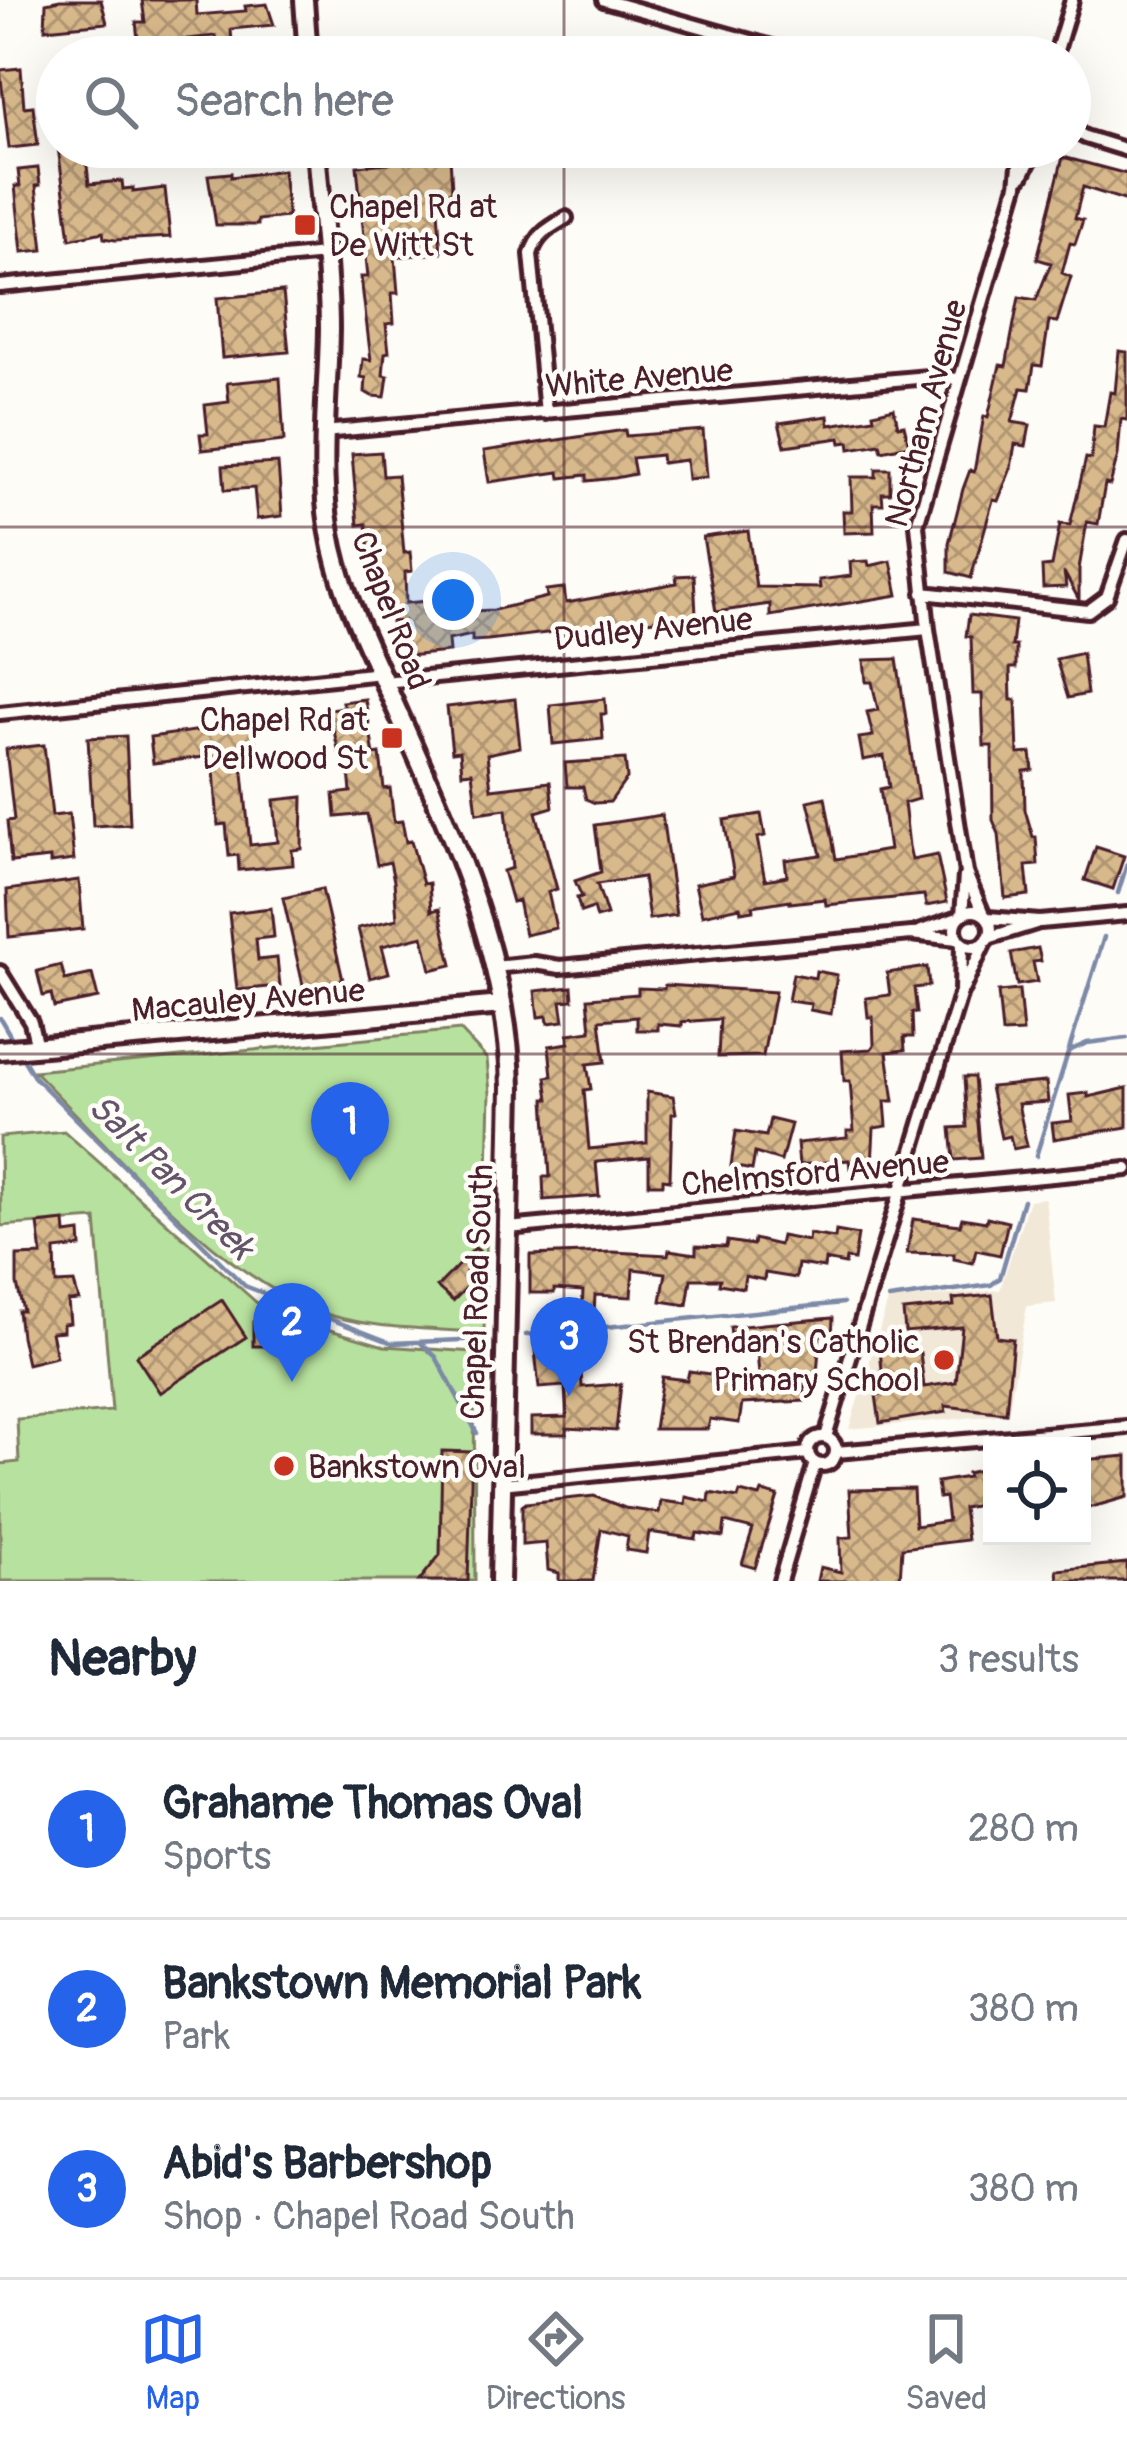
<!DOCTYPE html>
<meta charset="utf-8">
<style>
:root{--surface:#fff;--page:#f2f2f3;--text:#1f2937;--muted:#747a83;--line:#e0e1e3;--accent:#2563eb}
body{margin:0;font-family:Pangolin,sans-serif;background:var(--page);color:var(--text)}
.controls{position:absolute;right:36px;bottom:36px;display:grid;overflow:hidden;border-radius:0px;box-shadow:0 12px 48px #0002}
.controls button{width:108px;height:108px;display:grid;place-items:center;padding:0;border:0;border-bottom:3px solid var(--line);background:var(--surface);color:var(--text);font:60px sans-serif}
.you{position:absolute;left:453px;top:600px;width:42px;height:42px;margin:-30px;border:9px solid #fff;border-radius:50%;background:#1a73e8;box-shadow:0 0 0 18px #1a73e833}
.badge{display:grid;place-items:center;width:78px;height:78px;border-radius:50%;background:var(--accent);color:#fff;font-size:39px;font-weight:700}
.pin{position:absolute;translate:-50% -99px;filter:drop-shadow(0 3px 6px #0008)}
.pin::after{content:'';position:absolute;top:63px;width:42px;height:36px;background:inherit;clip-path:polygon(0 0,100% 0,50% 100%)}
.list{margin:0;padding:0;list-style:none}
h2{display:flex;justify-content:space-between;align-items:center;height:156px;margin:0;padding:0 48px;font-size:51px}
h2 small{font-size:39px;font-weight:400;color:var(--muted)}
.list li{display:grid;grid-template-columns:78px 1fr auto;gap:36px;align-items:center;box-sizing:border-box;height:180px;padding:0 48px;border-top:3px solid var(--line)}
.list b{display:block;font-size:45px;white-space:nowrap}
.list p{margin:0;font-size:39px;white-space:nowrap;color:var(--muted)}
.list em{font-size:39px;font-style:normal;color:var(--muted)}
.icon{flex:none;width:66px;height:66px;fill:none;stroke:currentColor;stroke-width:2;stroke-linecap:round;stroke-linejoin:round}
.map{position:relative;flex:none;width:1127px;height:1581px;overflow:hidden}
.search{position:absolute;background:var(--surface);box-shadow:0 12px 48px #0002;left:36px;right:36px;top:36px;height:132px;display:flex;align-items:center;gap:30px;box-sizing:border-box;padding:0 42px;border-radius:66px;color:var(--muted);font-size:45px}
.sheet{height:696px;background:var(--surface)}
nav{display:flex;justify-content:space-around;align-items:center;box-sizing:border-box;height:168px;border-top:3px solid var(--line);background:var(--surface);font-size:33px;color:var(--muted)}
nav a{display:grid;justify-items:center;gap:6px}
nav .on{color:var(--accent)}
.map>svg:first-child{display:block}
.built{fill:#f2e8d7}
.green{fill:#b7e19e;stroke:#808064;stroke-width:3}
.lines{fill:none;stroke-linecap:round;stroke-linejoin:round}
.stream{stroke:#7c89a7;stroke-width:4.5}
.building{fill:url(#building-cross-hatch);stroke:#4a1f2b;stroke-width:3}
.street-casing{stroke:#4a1f2b;stroke-width:20}
.secondary-casing{stroke:#4a1f2b;stroke-width:26}
.street{stroke:#fdfcf7;stroke-width:10}
.secondary{stroke:#fdfcf7;stroke-width:16}
.grid{fill:none;stroke:#4a1f2b;stroke-width:3;stroke-opacity:0.55}
.poi-dot{fill:#c8321e;stroke:#fdfcf7;stroke-width:4.5}
.labels{text-anchor:middle;stroke-width:9;stroke-linejoin:round;paint-order:stroke}
.poi-label{font-size:33px;fill:#4a1f2b;stroke:#fdfcf7;text-anchor:start}
.street-label{font-size:33px;fill:#4a1f2b;stroke:#fdfcf7}
.water-label{font-size:36px;font-style:italic;fill:#635469;stroke:#fdfcf7}
</style>
<div class="map">
<svg width="1127" height="1581" viewBox="0 0 1127 1581">
<defs>
<pattern id="building-cross-hatch" width="8" height="8" patternUnits="userSpaceOnUse" patternTransform="scale(3)"><rect width="8" height="8" fill="#d8b98c"/><path d="M0 0l8 8M0 8l8-8" fill="none" stroke="#b19673"/></pattern>
</defs>
<rect width="100%" height="100%" fill="#fdfcf7"/>
<filter id="ink" filterUnits="userSpaceOnUse"><feTurbulence type="fractalNoise" baseFrequency=".00833" numOctaves="2"/><feDisplacementMap in="SourceGraphic" scale="24" xChannelSelector="R" yChannelSelector="G"/><feConvolveMatrix kernelMatrix="1 2 1 2 8 2 1 2 1" color-interpolation-filters="sRGB"/></filter>
<g filter="url(#ink)">
<!-- built -->
<path class="built" d="M1045,1198L1056,1303L1027,1306L1008,1414L849,1429L888,1301L1000,1290L1029,1200Z"/>
<!-- green -->
<path class="green" d="M460,1030L487,1059L490,1093L484,1333C431,1328 370,1330 320,1312C216,1274 112,1149 34,1071Z
M64,1131L266,1311L384,1346L474,1352L475,1581H0V1464L19,1462L17,1419L112,1411L96,1219L1,1226L0,1137Z"/>
<g class="lines">
<!-- stream -->
<path class="stream" d="M1118,893L1127,864
M0,1018L14,1042
M1069,1051L1087,1043L1127,1038
M19,1052L34,1077L245,1286L392,1343L484,1339
M1036,1156L1104,937
M889,1299L991,1285L1000,1278L1023,1200
M526,1335L843,1303
M421,1343L436,1357L477,1433"/>
</g>
<!-- building -->
<path class="building" d="M60,0H101L107,23L45,29L46,3Z
M142,0H196L197,15L246,11L245,6L267,4L274,25L231,29L233,57H220L216,36L187,39L188,57H140L136,22H145Z
M21,68L24,107L33,106L38,145L9,148L0,70Z
M58,147H85L89,184L122,181L123,189L133,188V192L165,188L170,237L115,240L104,238L103,232L70,239Z
M450,157L452,189L449,194L437,195L441,253L395,257L398,293H392L394,323L386,324L389,352L385,353L383,375L388,376L385,397L372,396L365,392L366,378L361,377L363,359L371,360L361,277H368L357,166Z
M1063,157L1127,174V201L1083,187L1075,218L1083,220L1075,244L1070,243L1062,273L1071,277L1057,322L1049,321L1042,366L1034,365L1030,389L1021,388L1012,422L1030,425L1026,446L1015,444L1011,468L998,501L993,500L971,578L949,572V543L963,489L970,470L974,472L984,416L988,417L1000,365L1006,366L1019,297L1036,300L1051,263L1037,259Z
M38,168L40,185L36,186L43,250L22,252L15,186H20L18,170Z
M283,170L288,217L258,220V225H216L208,175L231,173V177Z
M283,292L289,352L222,358L217,298Z
M1119,351L1127,352V420L1121,419L1118,455L1110,485L1105,484L1098,524L1087,522L1079,569V600L1064,572L1066,587L1043,588L1042,567L1052,566L1060,524L1070,525L1086,458L1091,459L1094,426L1104,427L1110,392L1115,393Z
M280,378L284,441L202,450L200,434H208L205,405L229,402L227,383Z
M894,408L898,426L904,425L909,445L882,451L880,444L850,449L849,442L841,443L840,438L785,446L779,423L828,416L829,425L874,418L873,413Z
M625,430L626,436L703,430L707,477L688,479L686,460L662,463L661,455L632,458L635,474L615,478L587,481V475L560,478L559,472L489,482L484,451Z
M381,452L383,476L397,475L404,553L410,552L412,571L405,572L406,603L438,600L440,627L472,620V611L494,610L547,597L546,590L564,588L566,603L677,583L676,576L694,575L696,615L488,640L472,641V635L448,640L449,652L407,656L404,621L391,622L390,599L383,600L375,552L369,553L366,524L358,525L352,454Z
M278,463L282,516L257,519L254,488L225,490L223,466Z
M876,469H890V493H882L883,504H873L874,532L844,533L843,511H852L851,477H876Z
M748,531L756,587L820,588L819,580L851,576L850,562L868,561L869,566L891,561L898,595L770,616V604L716,612L703,537Z
M969,615L1015,621L1012,646H1016V668H1010L1011,700H1016L1018,754L1031,753L1033,770L1024,771L1025,810L1033,837H1036L1038,865L1026,866L1029,895L1005,898L999,834L993,820L992,746H984L982,694H973L971,637L966,636Z
M1082,653L1087,694L1068,698L1056,659Z
M897,659L918,799L904,803L909,846L912,860L937,855L947,902L926,906L924,895L826,905L825,899L790,903V900L753,906L754,910L741,912L740,907L702,915L695,884L734,876L724,820L761,814L765,836L757,838L765,880L787,876L785,860L821,855L808,801L825,797L836,859L889,850L880,789L889,787L884,756L863,760L859,738L873,736L867,712L878,710L872,682H866L864,660Z
M365,699L374,755L380,754L384,789L390,788L394,822L402,821L406,842L411,841L423,884L429,883L431,911L439,909L452,965L431,970L423,936L382,946L389,973L370,978L358,928L397,919L394,881L390,862L377,865L367,814L336,817L334,794L351,792L347,752L339,753L329,709L344,707L342,702Z
M515,699L520,747L487,754L491,789L550,782L553,807L536,812L557,889L548,892L556,928L525,935L518,900L512,902L503,871L512,868L506,809L477,813L472,772L462,773L460,751L452,752L447,707Z
M605,699L606,714H601L603,739L553,744L550,705Z
M253,723L256,750L241,752L250,845L278,842L274,800L303,797L302,849L292,850L293,865L239,870L238,855L229,856L226,824L218,825L213,756L153,763L150,737Z
M126,736L130,824L93,826L88,738Z
M44,745L52,816L69,814L74,860L50,863V858L11,862L7,821L14,820L6,749Z
M625,759L627,778L610,802L595,803L586,799L583,787H567L565,763Z
M662,815L676,915L649,919L643,877L597,884L607,915L596,918L593,908L581,912L577,898L582,897L575,881L601,872L595,825Z
M1096,847L1124,856L1113,889L1085,880Z
M79,880L83,929L9,937L7,890Z
M322,889L343,980L304,989L283,898Z
M271,908L274,937L256,939L258,960L277,958L280,986L237,990L229,913Z
M1038,948L1041,961L1033,962L1037,982L1017,985L1011,953Z
M61,965L65,980L92,974L98,998L54,1007L51,994L43,996L37,971Z
M927,967L929,986L914,988L917,1013H912L913,1037H904L905,1050L887,1052L894,1101H885L887,1126L874,1128L872,1166L850,1168L849,1160L799,1165L797,1143L847,1138V1131H854L850,1081H844L842,1051L871,1049L874,1045L873,1017H868L866,998L890,995L887,973Z
M816,971L837,975L831,1014L810,1010L811,1004L788,1001L793,974L815,978Z
M665,985L775,992L763,1056L718,1057L720,1019L682,1022V1026L658,1024V1030H637V1017L600,1020L605,1062L587,1064L591,1089L584,1090L589,1149L647,1143V1092L673,1096L676,1113L672,1114L670,1180L663,1179V1184H649V1157L596,1162L599,1196L544,1200L543,1177H550L545,1099H549L546,1077L552,1076L549,1046L569,1043L568,1034L591,1031L588,998L638,994V988L664,989Z
M572,987L573,1000L561,1001L564,1021L548,1023L547,1016L538,1017L535,991Z
M1019,990L1023,1032L1002,1033L998,992Z
M964,1077H974L981,1158L954,1160L951,1128L967,1127Z
M1046,1082L1048,1102L1018,1104L1027,1146L1013,1149L1010,1136L1001,1138L990,1087Z
M1127,1088V1127L1054,1139L1052,1123L1072,1121L1069,1095L1088,1093V1097Z
M770,1119L791,1124L781,1161L755,1153L752,1170L731,1166L736,1131L766,1136Z
M987,1217L1008,1222L1000,1255L976,1250L973,1263L954,1259V1254L907,1253L913,1219L960,1225L962,1218L986,1222Z
M65,1221L66,1234L80,1232L81,1247L55,1250L56,1284L74,1283L79,1300L68,1301L70,1323L63,1324V1331L51,1332L56,1357L27,1364L21,1336L18,1311H23L17,1284V1256L42,1255L38,1224Z
M836,1231L858,1235L854,1260L846,1259L845,1264L825,1260L824,1268L798,1264L796,1278L765,1273L764,1280L745,1276L743,1288L719,1284L720,1279H691L687,1305L661,1301L666,1273L633,1269L631,1297L595,1295L594,1313L582,1312L583,1291L554,1289V1293H530V1255L613,1252L668,1255L669,1250L696,1254V1246L726,1247L727,1241L753,1245L754,1239L779,1245L781,1236L808,1241L809,1234L835,1238Z
M475,1248L479,1251L466,1272L474,1280L453,1301L437,1287Z
M992,1295L997,1337L1013,1339L1006,1413L945,1406L946,1412L880,1423L876,1395L884,1394L880,1348L912,1344L913,1354L920,1353L924,1387L956,1382L962,1327L905,1332L903,1311L954,1306L953,1299Z
M222,1300L246,1337L160,1393L136,1356Z
M833,1318L832,1337L820,1334L817,1375L804,1376L805,1401L742,1404L739,1423L710,1419L708,1429H654L662,1377L687,1380L689,1371L716,1375L715,1381L760,1388L757,1351L733,1354L730,1327Z
M253,1322H296V1346H253Z
M579,1336L582,1387L621,1384L616,1431L567,1428V1434H531V1418L567,1417L565,1386L539,1388L534,1341Z
M442,1451L472,1452L468,1581H419L440,1555Z
M1127,1456V1497L1085,1509L1082,1460Z
M985,1469L991,1503L963,1508L967,1540L902,1548L900,1581H817L820,1567L841,1572L840,1538L852,1537L849,1490L913,1489L915,1526L948,1521L945,1497L939,1498L937,1482L968,1477L967,1473Z
M740,1492L760,1497L762,1492L778,1496L755,1568L742,1564L753,1529L725,1522L723,1537L697,1533L696,1539L649,1532L646,1553L626,1550L628,1536L601,1529L593,1581H559V1573L548,1570L546,1543L522,1545V1506L526,1503L594,1496L625,1508L659,1513L661,1501L685,1504L686,1497L709,1502L710,1493L738,1498Z
M1127,1563V1581H1058L1057,1570Z"/>
<g class="lines">
<defs>
<path id="street" d="M604,0L808,57
M1055,57L1072,0
M1070,128L1085,137L1127,150
M1022,176L1037,147
M0,286L324,254
M546,413L531,254C537,234 549,228 566,218
M323,432L928,377L959,379
M923,593L1088,611L1107,597L1127,540
M384,682L928,629
M0,713L381,673
M955 929a18 18 0 1 1 36 0a18 18 0 1 1-36 0Z
M983,914L966,873L928,629L917,525L1017,185L1021,147
M962,915L965,876
M988,918L1040,922L1127,914
M916,933L958,918
M988,938L1036,923
M494,967L534,963L560,967L911,934L958,939
M0,972L31,1022L37,1047
M963,989L985,942
M508,1228L1127,1169
M808 1451a14 14 0 1 1 28 0a14 14 0 1 1-28 0Z
M826,1437L961,992L962,943
M836,1452L1127,1427
M501,1484L808,1453
M780,1581L815,1463"/>
<path id="secondary" d="M304,0L308,57
M316,147C320,207 329,269 329,329C328,408 315,486 337,564C350,611 372,655 392,699C446,821 509,953 511,1088L500,1581
M0,1050L502,1005"/>
</defs>
<!-- street casing -->
<use href="#street" class="street-casing"/>
<!-- secondary casing -->
<use href="#secondary" class="secondary-casing"/>
<!-- street -->
<use href="#street" class="street"/>
<!-- secondary -->
<use href="#secondary" class="secondary"/>
</g>
</g>
<!-- grid -->
<path class="grid" d="M564,0V57M564,147V1581M0,527H1127M0,1054H1127"/>
<!-- markers -->
<g class="poi-dot">
<rect x="293" y="213" width="24" height="24" rx="6"/>
<rect x="380" y="726" width="24" height="24" rx="6"/>
<circle cx="944" cy="1360" r="12"/>
<circle cx="284" cy="1466" r="12"/>
</g>
<g class="labels">
<!-- poi labels -->
<g class="poi-label">
<text x="329" y="218">Chapel Rd at<tspan x="329" dy="38">De Witt St</tspan></text>
<text x="368" y="731" text-anchor="end">Chapel Rd at<tspan x="368" dy="38">Dellwood St</tspan></text>
<text x="920" y="1353" text-anchor="end">St Brendan's Catholic<tspan x="920" dy="38">Primary School</tspan></text>
<text x="308" y="1478">Bankstown Oval</text>
</g>
<!-- street labels -->
<g class="street-label">
<text transform="translate(639 377) rotate(-5)" y="12">White Avenue</text>
<text transform="translate(925 413) rotate(-75)" y="12">Northam Avenue</text>
<text transform="translate(392 610) rotate(69)" y="12">Chapel Road</text>
<text transform="translate(653 628) rotate(-6)" y="12">Dudley Avenue</text>
<text transform="translate(248 999) rotate(-5)" y="12">Macauley Avenue</text>
<text transform="translate(815 1172) rotate(-5)" y="12">Chelmsford Avenue</text>
<text transform="translate(476 1292) rotate(-88)" y="12">Chapel Road South</text>
</g>
<!-- water labels -->
<g class="water-label">
<text transform="translate(172 1176) rotate(45)" y="13">Salt Pan Creek</text>
</g>
</g>
</svg>
<div class="controls">
<button><svg class="icon" aria-label="locate" viewBox="0 0 24 24"><circle cx="12" cy="12" r="6"/><path d="M12 2v4M12 18v4M2 12h4M18 12h4"/></svg></button>
</div>
<div class="you"></div>
<div class="pin badge" style="left:350px;top:1181px">1</div>
<div class="pin badge" style="left:292px;top:1382px">2</div>
<div class="pin badge" style="left:569px;top:1396px">3</div>
<div class="search"><svg class="icon" aria-label="search" viewBox="0 0 24 24"><circle cx="10" cy="10" r="6"/><path d="M15 15l6 6"/></svg>Search here</div>
</div>
<section class="sheet">
<h2>Nearby<small>3 results</small></h2>
<ul class="list">
<li><span class="badge">1</span><div><b>Grahame Thomas Oval</b><p>Sports</p></div><em>280 m</em></li>
<li><span class="badge">2</span><div><b>Bankstown Memorial Park</b><p>Park</p></div><em>380 m</em></li>
<li><span class="badge">3</span><div><b>Abid's Barbershop</b><p>Shop · Chapel Road South</p></div><em>380 m</em></li>
</ul>
</section>
<nav>
<a class="on"><svg class="icon" aria-label="map" viewBox="0 0 24 24"><path d="M3 6l6-2 6 2 6-2v14l-6 2-6-2-6 2zM9 4v14M15 6v14"/></svg>Map</a>
<a><svg class="icon" aria-label="directions" viewBox="0 0 24 24"><path d="M12 3l9 9-9 9-9-9zM9 14v-3h6M13 9l2 2-2 2"/></svg>Directions</a>
<a><svg class="icon" aria-label="saved" viewBox="0 0 24 24"><path d="M7 4h10v16l-5-4-5 4z"/></svg>Saved</a>
</nav>
